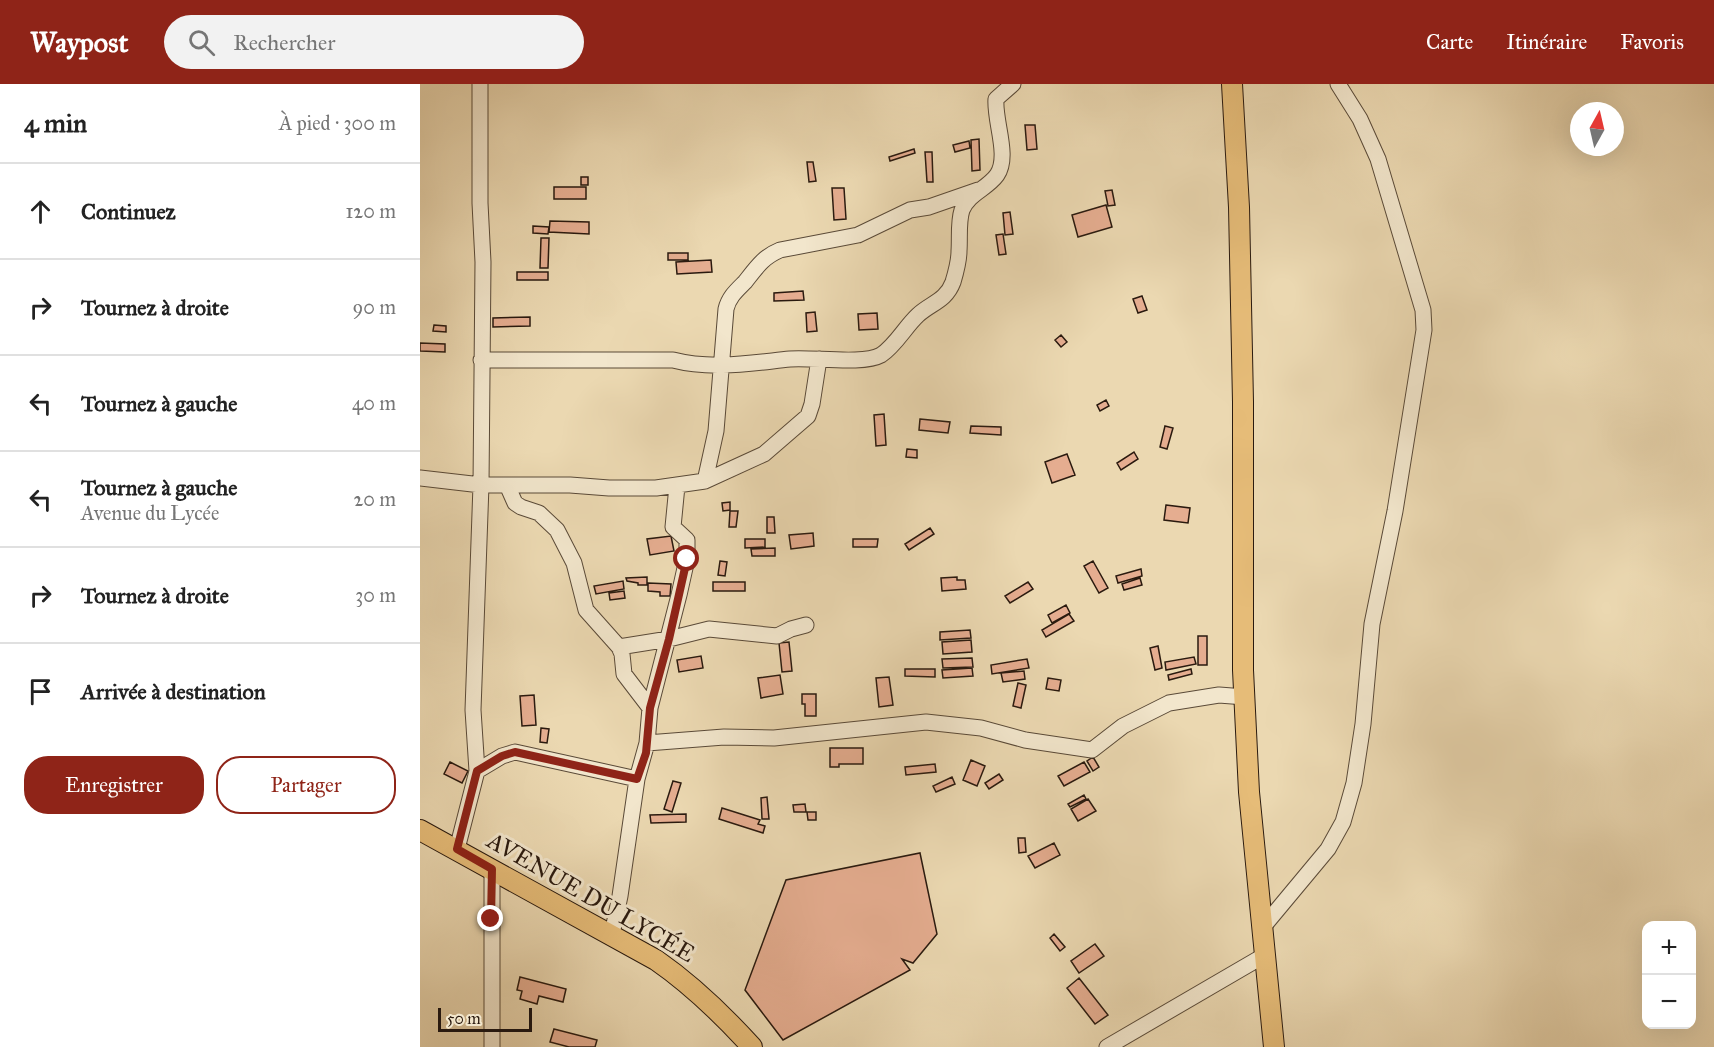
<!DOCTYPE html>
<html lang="fr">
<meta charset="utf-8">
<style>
:root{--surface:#fff;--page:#f2f2f2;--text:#222;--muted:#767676;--line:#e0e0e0;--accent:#8f2418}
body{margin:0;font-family:"IM FELL Great Primer",serif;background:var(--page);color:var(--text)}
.controls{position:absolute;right:18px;bottom:18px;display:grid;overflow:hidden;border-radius:12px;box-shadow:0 6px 24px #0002}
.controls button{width:54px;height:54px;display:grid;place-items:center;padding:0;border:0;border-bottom:2px solid var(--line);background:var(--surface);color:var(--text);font:30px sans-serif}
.compass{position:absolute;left:1150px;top:18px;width:54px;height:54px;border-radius:50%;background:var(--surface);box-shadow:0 6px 24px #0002;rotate:8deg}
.scale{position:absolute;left:18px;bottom:15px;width:94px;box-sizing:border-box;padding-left:6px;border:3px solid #2a1a0f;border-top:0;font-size:16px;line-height:21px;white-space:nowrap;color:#2a1a0f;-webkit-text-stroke:4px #f2e6cc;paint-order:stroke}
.stop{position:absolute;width:18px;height:18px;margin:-14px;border:4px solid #8f2418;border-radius:50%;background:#fff}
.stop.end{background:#8f2418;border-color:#fff;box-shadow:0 2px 6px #0008}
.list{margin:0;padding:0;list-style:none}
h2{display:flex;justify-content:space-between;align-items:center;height:78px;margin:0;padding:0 24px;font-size:26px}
h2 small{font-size:20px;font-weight:400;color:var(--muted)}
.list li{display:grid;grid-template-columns:39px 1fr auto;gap:18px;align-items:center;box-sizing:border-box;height:96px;padding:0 24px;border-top:2px solid var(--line)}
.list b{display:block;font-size:22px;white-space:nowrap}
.list p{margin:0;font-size:20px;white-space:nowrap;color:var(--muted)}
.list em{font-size:20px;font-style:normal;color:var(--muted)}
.actions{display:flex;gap:12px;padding:18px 24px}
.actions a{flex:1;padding:14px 0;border:2px solid var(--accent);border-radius:24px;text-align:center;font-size:21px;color:var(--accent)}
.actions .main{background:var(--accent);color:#fff}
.icon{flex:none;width:33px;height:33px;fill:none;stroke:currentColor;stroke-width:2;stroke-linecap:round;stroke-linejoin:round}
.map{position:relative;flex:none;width:1294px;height:963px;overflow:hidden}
header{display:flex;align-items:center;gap:36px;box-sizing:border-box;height:84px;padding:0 30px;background:var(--accent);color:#fff}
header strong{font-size:28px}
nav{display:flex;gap:33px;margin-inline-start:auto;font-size:21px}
.search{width:420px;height:54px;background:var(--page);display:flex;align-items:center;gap:15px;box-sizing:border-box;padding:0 21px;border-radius:33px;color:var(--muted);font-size:22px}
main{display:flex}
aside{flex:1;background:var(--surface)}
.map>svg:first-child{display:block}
.building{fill:#e5ad90;stroke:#2a1a0f;stroke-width:1.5}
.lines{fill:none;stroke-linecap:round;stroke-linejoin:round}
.minor-casing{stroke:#5a4a38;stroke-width:17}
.major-casing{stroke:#2a1a0f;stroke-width:22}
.minor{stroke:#f2e6cc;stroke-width:15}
.major{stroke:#e6bc78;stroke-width:20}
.route{stroke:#8f2418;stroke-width:8}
.labels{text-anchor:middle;stroke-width:6;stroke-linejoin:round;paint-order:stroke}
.street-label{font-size:24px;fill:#2a1a0f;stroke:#f2e6cc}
</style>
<header>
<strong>Waypost</strong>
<div class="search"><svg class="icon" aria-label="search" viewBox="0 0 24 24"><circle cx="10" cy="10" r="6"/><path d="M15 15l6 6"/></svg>Rechercher</div>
<nav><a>Carte</a><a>Itinéraire</a><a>Favoris</a></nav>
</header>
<main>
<aside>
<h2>4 min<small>À pied · 300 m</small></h2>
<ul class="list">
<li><svg class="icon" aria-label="ahead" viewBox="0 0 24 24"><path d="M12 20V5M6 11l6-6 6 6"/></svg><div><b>Continuez</b></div><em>120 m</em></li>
<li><svg class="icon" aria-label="right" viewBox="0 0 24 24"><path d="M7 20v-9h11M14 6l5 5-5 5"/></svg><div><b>Tournez à droite</b></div><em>90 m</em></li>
<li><svg class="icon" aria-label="left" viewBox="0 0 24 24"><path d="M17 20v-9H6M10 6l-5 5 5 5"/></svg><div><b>Tournez à gauche</b></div><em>40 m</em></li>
<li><svg class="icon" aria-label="left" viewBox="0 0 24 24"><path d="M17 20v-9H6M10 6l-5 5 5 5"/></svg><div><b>Tournez à gauche</b><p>Avenue du Lycée</p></div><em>20 m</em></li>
<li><svg class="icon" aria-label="right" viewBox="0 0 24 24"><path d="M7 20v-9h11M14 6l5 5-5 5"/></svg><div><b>Tournez à droite</b></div><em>30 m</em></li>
<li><svg class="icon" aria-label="arrive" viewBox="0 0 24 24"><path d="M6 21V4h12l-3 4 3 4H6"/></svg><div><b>Arrivée à destination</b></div></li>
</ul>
<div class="actions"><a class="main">Enregistrer</a><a>Partager</a></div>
</aside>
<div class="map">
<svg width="1294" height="963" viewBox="0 0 1294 963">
<rect width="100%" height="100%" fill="#ebd8b1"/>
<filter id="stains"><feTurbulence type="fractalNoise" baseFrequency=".00333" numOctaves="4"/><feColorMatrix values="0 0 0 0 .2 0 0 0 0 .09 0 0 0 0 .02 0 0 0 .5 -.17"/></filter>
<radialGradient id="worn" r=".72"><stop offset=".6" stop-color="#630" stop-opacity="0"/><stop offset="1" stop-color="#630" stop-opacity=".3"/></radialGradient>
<!-- building -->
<path class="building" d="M605,41H615L617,65L607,66Z
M559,55L560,86L552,87L551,56Z
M549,57L550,64L535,68L533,61Z
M494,65L495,69L470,77L469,73Z
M505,68H512L513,98H507Z
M387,78H393L396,97L389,98Z
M161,93H168V101H161Z
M134,103H166V115H134Z
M412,104H424L426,135L414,136Z
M692,106L695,121L688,122L685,107Z
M686,121L692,143L658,153L652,131Z
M590,128L593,150L585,151L583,129Z
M130,137L169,138V150L129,148Z
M113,142L129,143L128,150L113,149Z
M583,150L586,170L579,171L576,151Z
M121,154H129L128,184H120Z
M248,169H268V176H248Z
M291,176L292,188L257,190L256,178Z
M97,188H128V196H97Z
M383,207L384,216L354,217V209Z
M722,212L727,226L718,229L713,215Z
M395,228L397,247L387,248L386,229Z
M457,229L458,245L439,246L438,230Z
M110,233V242L73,243V234Z
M14,241L26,242V248L13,247Z
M641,251L647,258L641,263L635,256Z
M0,259L25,260V268L0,267Z
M686,316L689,322L680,327L677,321Z
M464,330L466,361L456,362L454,331Z
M500,335L530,338L528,349L499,346Z
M551,342L581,343V351L550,349Z
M745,342L753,344L747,365L740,363Z
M487,365L497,366V374L486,373Z
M714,368L718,375L701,386L697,379Z
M647,370L655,391L632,399L625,378Z
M310,418V426L303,427L302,419Z
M746,421L770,424L768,439L744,436Z
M310,427H318L316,443H309Z
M347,433H354L355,449H347Z
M510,444L514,450L489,466L485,460Z
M393,449L394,462L371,465L369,451Z
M251,452L254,467L230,471L227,455Z
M325,455H345V463L325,464Z
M433,455H458L457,463H433Z
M355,464V472H332L331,465Z
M300,477L307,478L305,492L298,491Z
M673,477L688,504L679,509L664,482Z
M721,485L722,492L698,499L696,492Z
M227,493V501H218V499L207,497L206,494Z
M537,493V496H545L546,505L522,507L521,494Z
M720,494L722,501L704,506L702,500Z
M203,497L204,505L176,510L174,502Z
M293,498H325V507H293Z
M608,498L613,505L590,519L585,512Z
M228,499L251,500L250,512H240V508L228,507Z
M204,507L205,514L190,516L189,509Z
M646,521L650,529L632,539L628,531Z
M649,530L654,537L626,553L622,546Z
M550,546L551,554L520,556V548Z
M778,552H787V581H778Z
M551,556L552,568L523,570L522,558Z
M369,558L372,587L362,588L359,559Z
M738,562L742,584L735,586L730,564Z
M281,572L283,584L259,588L257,576Z
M774,573L776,580L746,586L745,578Z
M552,574L553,583L523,584L522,575Z
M607,575L609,584L572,590L571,581Z
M552,584L553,592L523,594L522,586Z
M485,585H515V593L485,592Z
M771,585L772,590L749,596L748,591Z
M604,587L605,595L583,598L581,589Z
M360,591L363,610L341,614L338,594Z
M469,593L473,621L459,623L456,594Z
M628,594L641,596L639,607L626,605Z
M598,599L606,601L601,624L593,622Z
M382,610H396V632H385V620H382Z
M114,611L116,641L102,642L100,612Z
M121,644L129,645L127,659L120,658Z
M410,664H443V680H419V683H410Z
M673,673L679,683L673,687L667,677Z
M551,676L565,682L557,702L543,696Z
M30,678L48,687L42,699L24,690Z
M664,678L670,688L644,702L638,692Z
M515,680L516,688L486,691L485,683Z
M579,690L583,696L569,705L565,699Z
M532,693L535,700L516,708L513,702Z
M253,697L261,699L252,728L244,725Z
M664,711L666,715L650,723L648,720Z
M347,713L349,735H342L341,714Z
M668,715L676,727L658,737L651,725Z
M385,720L386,728H374L373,721Z
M302,724L340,736L338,740L345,742L343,749L299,735Z
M387,728H396V736H388Z
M266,730V738L231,739L230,731Z
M598,754H605L606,768L599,769Z
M634,759L640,771L615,784L608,772Z
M500,769L517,850L493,879L482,875L490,886L363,956L325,906L366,796Z
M634,850L645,863L640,867L630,854Z
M675,860L684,872L659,889L651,877Z
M100,893L146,905L143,918L119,912L117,920L100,915L102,907L97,906Z
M659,894L688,931L675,940L647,904Z
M134,945L177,956L175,963H149L130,958Z"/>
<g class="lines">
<defs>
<path id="minor" d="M61,276H253C292,286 331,279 370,275C393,273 443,281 461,271C476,261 485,243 498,231C511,219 526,217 533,198C536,188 539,177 539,167C540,154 538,138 542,126C549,109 567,105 577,91C590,72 574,37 576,15L593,0
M0,394L61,401H150L189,404H236L285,397L344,370L388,332L392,320L399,275
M285,397L296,347L306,225C309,213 316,207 325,198C336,184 343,173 360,166L438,151L490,126L509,123L558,106
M87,401L95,419L101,423L119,429L137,446L154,479L166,526L199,563L202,570L204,590L230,624
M199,563L249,555L289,545L357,552L371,545L386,541
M227,659L230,624L259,511L267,475V456L253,443L257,402
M57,687L82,672L95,668L217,695
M37,765L57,687L53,626L61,401L63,178L60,119V0
M843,843L908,765L923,738L934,699L943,640L952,540L975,427L1004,246L1003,226L958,75L940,35L918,0
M192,850L200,812L217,695L227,659L304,653L354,654L506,638L561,644L605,656L672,666L703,642L749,619L799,611L825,613
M72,963V785
M687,963L845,871"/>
<path id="major" d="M812,0L819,123L823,318V586L829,708L854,963
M0,746L236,876C272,901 303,931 332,963"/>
</defs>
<!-- minor casing -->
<use href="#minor" class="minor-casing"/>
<!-- major casing -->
<use href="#major" class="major-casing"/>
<!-- minor -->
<use href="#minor" class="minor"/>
<!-- major -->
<use href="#major" class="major"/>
</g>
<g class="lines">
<!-- route -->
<path class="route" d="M71,835L72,785L37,765L57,687L82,672L95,668L217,695L226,669L230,624L249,555L267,475"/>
</g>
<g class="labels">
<!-- street labels -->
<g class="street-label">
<text transform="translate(171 813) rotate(30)" y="8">AVENUE DU LYCÉE</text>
</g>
</g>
<rect width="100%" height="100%" filter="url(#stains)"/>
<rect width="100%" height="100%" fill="url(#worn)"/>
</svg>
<div class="controls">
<button>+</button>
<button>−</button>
</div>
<svg class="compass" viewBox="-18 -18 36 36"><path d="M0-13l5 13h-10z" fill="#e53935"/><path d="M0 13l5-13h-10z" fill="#767676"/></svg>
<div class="scale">50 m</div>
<div class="stop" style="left:267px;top:475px"></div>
<div class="stop end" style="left:71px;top:835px"></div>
</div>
</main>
